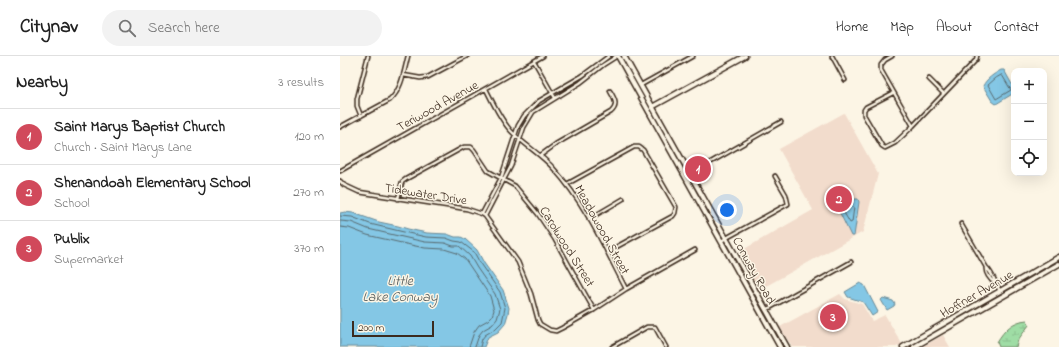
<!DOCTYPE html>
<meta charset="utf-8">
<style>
:root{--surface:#fff;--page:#f2f2f2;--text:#222;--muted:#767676;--line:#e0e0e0;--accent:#d1495b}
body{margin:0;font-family:"Indie Flower",sans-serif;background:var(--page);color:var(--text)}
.controls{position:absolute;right:12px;top:12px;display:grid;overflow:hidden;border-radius:8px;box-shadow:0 4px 16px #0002}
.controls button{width:36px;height:36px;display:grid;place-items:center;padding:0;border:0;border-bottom:1px solid var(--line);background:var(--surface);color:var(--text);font:20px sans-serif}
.scale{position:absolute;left:12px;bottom:10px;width:82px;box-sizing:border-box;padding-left:4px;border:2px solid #3b2a1e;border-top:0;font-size:11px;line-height:14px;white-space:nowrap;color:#3b2a1e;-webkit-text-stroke:3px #fcf5e5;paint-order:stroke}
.you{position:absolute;left:387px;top:154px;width:14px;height:14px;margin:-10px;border:3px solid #fff;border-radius:50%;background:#1a73e8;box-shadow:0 0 0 6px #1a73e833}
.badge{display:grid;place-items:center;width:26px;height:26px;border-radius:50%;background:var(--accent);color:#fff;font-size:13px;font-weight:700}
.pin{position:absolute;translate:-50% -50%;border:2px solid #fff;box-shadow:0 1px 4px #0006}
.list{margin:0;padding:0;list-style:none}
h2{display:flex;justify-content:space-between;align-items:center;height:52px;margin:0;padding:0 16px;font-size:17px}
h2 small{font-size:13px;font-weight:400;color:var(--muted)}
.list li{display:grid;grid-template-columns:26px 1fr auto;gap:12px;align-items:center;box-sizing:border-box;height:56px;padding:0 16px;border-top:1px solid var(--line)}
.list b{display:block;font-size:15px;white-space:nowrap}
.list p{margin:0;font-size:13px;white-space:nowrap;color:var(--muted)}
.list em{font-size:13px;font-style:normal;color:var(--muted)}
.icon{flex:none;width:22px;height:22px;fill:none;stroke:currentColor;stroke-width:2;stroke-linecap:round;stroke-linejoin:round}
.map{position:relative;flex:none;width:719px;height:291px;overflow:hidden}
header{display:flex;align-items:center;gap:24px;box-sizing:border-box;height:56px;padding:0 20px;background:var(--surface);border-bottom:1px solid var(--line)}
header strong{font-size:19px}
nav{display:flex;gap:22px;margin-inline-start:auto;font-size:14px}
.search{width:280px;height:36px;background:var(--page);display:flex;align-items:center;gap:10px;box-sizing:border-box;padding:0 14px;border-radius:22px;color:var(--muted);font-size:15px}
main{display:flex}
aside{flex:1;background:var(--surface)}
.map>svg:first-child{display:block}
.built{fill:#f2dccc}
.wetland{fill:url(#wetland-marsh);stroke:#6d8462}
.water{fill:#84c7e5;stroke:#678895}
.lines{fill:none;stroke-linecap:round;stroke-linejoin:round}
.shore{stroke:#58696e;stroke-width:1}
.street-casing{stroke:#3b2a1e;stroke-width:5.5}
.secondary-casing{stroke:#3b2a1e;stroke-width:7}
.street{stroke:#fcf5e5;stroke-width:2.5}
.secondary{stroke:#fcf5e5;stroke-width:4}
.labels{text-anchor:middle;stroke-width:3;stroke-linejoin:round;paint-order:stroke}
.street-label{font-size:13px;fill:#3b2a1e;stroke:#fcf5e5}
.water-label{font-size:14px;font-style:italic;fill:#51595a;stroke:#fcf5e5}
</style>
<header>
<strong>Citynav</strong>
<div class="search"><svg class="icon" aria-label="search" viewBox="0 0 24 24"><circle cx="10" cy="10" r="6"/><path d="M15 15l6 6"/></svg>Search here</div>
<nav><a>Home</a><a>Map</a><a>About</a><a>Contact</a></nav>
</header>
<main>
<aside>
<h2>Nearby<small>3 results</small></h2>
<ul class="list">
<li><span class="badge">1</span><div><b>Saint Marys Baptist Church</b><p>Church · Saint Marys Lane</p></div><em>120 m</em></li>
<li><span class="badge">2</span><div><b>Shenandoah Elementary School</b><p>School</p></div><em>270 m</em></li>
<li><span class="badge">3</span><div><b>Publix</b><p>Supermarket</p></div><em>370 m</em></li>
</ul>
</aside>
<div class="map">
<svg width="719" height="291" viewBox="0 0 719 291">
<defs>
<pattern id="wetland-marsh" width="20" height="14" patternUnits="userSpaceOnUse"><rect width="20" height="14" fill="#9fdda5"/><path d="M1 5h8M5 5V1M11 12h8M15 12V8" fill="none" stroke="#8abe8e"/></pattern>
</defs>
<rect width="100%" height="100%" fill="#fcf5e5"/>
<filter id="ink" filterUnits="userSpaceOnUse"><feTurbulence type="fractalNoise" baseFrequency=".025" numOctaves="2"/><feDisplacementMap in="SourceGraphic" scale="8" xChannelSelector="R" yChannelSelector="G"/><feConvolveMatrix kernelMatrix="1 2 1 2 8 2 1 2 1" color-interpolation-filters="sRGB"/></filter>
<g filter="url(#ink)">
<!-- built -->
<path class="built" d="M504,57L538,118L523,176L419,234L399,196L473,154L439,93Z
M500,238L505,243L522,248L532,265L545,259L562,288L556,291H452L440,271Z
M603,279L610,291H582Z"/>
<!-- wetland -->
<path class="wetland" d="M687,264L689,269L678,284L676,291H659L657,286C664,274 673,265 687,264Z"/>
<!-- water -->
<path class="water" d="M661,14H664L674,32V37L656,48L652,45L643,30C646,23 654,18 661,14Z
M515,143H518L519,146L514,180H511L498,153Z
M5,156L13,157L39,166L58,170L68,173L87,177L107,178L115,181H121L125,183L137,194L144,207L163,234L169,252L168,258L165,268L158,276L148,281L144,291H0V157Z
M520,227L524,229L538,256L532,260L523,246L508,241L505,236Z
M543,242L553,245L555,248L554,250L547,254L541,244Z"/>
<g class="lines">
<!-- shore -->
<path class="shore" d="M662,19L671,34L656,43L648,29L656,22Z
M512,149L514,151L512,166L510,167L503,155Z
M0,160L12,161L30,168L68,177L86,181L106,182L114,185L121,186L134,196L141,209L160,236L165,252L162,266L155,273L145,279L142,283L140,291
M0,165L11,166L28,173L67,182L85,186L105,187L113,190H119L130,200L137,212L155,238L160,253L157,263L152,269L143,274L139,279L135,291
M0,171L9,172L27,179L66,188L85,192L104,193L117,197L125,203L150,240L154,254L152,260L148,264L139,269L134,276L129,291"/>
<defs>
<path id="street" d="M492,0L505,24
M552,0L545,4L541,9V14L573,70
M194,5L215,42
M63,19L80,22L88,21L127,0
M589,23L603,37
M301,29L353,0
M146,33C153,47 160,63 171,75C184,89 201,98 214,113C245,147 265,192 286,233
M553,37L526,51L524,54V59L542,90L545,92L555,87L573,70L636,4L637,0
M21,60L17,50V43L28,0
M0,71L50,44C62,33 64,15 68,0
M201,99L216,88L271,56C279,49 274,42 270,35
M0,115L203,0
M345,121L441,66
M0,125L4,129L19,136L127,153L142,158L145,160L178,206L191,238L198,264L200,268L210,274L216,275L222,272L254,254L286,233L355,194
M227,128L294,91H299L303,94L336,151L335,157L333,160L267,196
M58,143L62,126L66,123L124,91H131L134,94L148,115L175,130L198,158L214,182L254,254
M142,158L161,122L178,70L184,60L199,45L242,20L269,0
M145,160L171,110L184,71L193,56L240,27L263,9L274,2L276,0
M249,163L283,143
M621,168L646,211
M381,185L448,148L446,139L435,120
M655,227C650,224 645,217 646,211C653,217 655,227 660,235
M426,254L511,206
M272,291L307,271H315L326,291"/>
<path id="secondary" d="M278,0L440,291
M284,0L447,291
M312,51L405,0
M563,291L719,201
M574,291L719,208"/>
</defs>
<!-- street casing -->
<use href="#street" class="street-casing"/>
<!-- secondary casing -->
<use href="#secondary" class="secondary-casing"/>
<!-- street -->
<use href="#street" class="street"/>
<!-- secondary -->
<use href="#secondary" class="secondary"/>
</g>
</g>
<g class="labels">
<!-- street labels -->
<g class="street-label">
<text transform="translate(97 49) rotate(-29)" y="5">Teriwood Avenue</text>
<text transform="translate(86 137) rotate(9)" y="5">Tidewater Drive</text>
<text transform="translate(263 173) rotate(61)" y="5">Meadowood Street</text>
<text transform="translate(228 190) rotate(58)" y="5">Carolwood Street</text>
<text transform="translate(415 214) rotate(61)" y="5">Conway Road</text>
<text transform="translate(636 237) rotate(-30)" y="5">Hoffner Avenue</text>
</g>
<!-- water labels -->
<g class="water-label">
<text x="60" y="229">Little<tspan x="60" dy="16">Lake Conway</tspan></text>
</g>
</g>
</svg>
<div class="controls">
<button>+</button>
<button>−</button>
<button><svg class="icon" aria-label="locate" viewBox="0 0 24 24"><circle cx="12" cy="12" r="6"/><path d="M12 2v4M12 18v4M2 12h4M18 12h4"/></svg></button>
</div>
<div class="scale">200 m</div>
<div class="you"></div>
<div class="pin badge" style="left:358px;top:113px">1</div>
<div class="pin badge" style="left:499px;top:143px">2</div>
<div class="pin badge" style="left:493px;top:261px">3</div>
</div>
</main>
